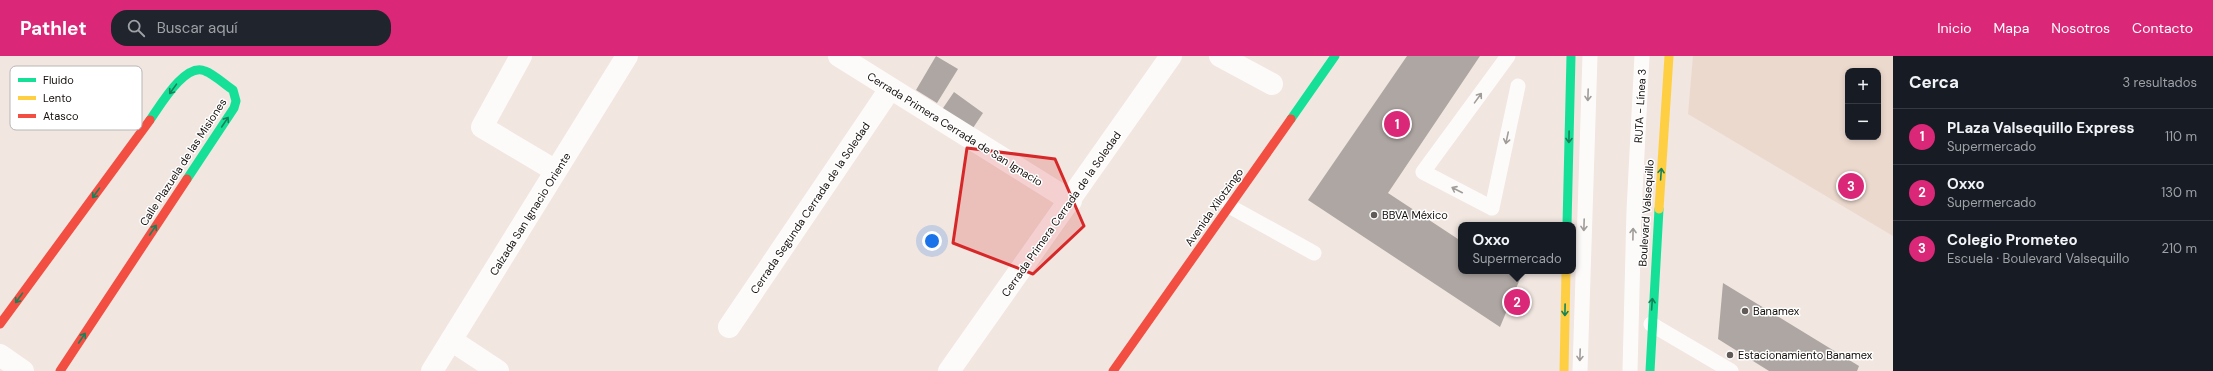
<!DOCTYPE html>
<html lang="es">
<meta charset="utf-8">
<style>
:root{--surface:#171b24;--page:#20242c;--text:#f1f3f6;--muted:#9ea1a6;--line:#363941;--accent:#db2777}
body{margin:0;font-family:"DM Sans",sans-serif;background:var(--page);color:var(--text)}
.controls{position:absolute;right:12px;top:12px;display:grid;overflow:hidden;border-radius:8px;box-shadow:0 2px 6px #0003}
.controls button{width:36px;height:36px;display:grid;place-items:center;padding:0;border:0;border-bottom:1px solid var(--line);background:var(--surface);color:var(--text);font:20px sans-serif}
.you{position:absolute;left:932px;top:185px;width:14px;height:14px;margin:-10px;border:3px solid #fff;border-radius:50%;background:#1a73e8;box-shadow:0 0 0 6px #1a73e833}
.badge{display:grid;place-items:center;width:26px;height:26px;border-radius:50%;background:var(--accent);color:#fff;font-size:13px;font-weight:700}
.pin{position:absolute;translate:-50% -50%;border:2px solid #fff;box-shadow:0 1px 4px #0006}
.popup{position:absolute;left:1458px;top:166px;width:118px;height:52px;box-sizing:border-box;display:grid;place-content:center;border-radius:8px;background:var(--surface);filter:drop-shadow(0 1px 3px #0005);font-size:13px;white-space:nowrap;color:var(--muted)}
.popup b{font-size:15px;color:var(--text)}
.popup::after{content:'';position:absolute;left:50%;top:100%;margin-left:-8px;border:8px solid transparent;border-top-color:var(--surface)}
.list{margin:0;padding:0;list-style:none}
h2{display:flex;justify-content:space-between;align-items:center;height:52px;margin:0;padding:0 16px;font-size:17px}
h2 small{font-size:13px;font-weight:400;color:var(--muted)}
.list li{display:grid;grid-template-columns:26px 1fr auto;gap:12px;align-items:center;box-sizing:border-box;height:56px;padding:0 16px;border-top:1px solid var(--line)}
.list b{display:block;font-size:15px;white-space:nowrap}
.list p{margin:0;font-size:13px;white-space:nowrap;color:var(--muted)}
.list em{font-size:13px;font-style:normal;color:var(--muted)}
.icon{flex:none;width:22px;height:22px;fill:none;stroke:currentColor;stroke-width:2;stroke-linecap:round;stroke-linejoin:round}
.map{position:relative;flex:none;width:1893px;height:315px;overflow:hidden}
header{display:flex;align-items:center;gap:24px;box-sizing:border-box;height:56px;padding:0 20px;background:var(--accent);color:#fff}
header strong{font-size:19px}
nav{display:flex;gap:22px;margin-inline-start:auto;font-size:14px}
.search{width:280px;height:36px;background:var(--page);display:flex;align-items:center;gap:10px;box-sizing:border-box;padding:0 14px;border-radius:16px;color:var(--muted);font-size:15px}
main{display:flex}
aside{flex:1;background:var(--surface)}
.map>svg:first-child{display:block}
.built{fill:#ecd9ce;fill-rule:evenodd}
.building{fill:#aea6a2}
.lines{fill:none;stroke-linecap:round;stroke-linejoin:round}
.lane{stroke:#fdfbfa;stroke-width:15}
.street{stroke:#fdfbfa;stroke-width:22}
.fast{stroke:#16e098;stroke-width:9}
.slow{stroke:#ffcf43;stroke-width:9}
.jam{stroke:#f24e42;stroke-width:9}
.oneway{stroke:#158259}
.oneway2{stroke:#a09c9a}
.marked{fill:#d62828;fill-opacity:0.2;stroke:#d62828;stroke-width:3;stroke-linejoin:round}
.poi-dot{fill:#615a56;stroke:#fff;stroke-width:1.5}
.labels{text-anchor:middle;stroke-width:3;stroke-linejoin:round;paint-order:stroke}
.street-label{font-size:11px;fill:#140e0b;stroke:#fff}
.poi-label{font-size:11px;fill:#140e0b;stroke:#fff;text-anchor:start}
.key{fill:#fff;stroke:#b8b7b6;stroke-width:1}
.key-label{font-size:11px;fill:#140e0b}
</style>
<header>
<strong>Pathlet</strong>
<div class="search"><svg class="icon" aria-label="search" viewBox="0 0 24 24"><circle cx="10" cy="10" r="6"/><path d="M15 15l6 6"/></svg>Buscar aquí</div>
<nav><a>Inicio</a><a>Mapa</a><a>Nosotros</a><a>Contacto</a></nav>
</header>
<main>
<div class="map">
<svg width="1893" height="315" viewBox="0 0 1893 315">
<rect width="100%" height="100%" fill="#f1e6e0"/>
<!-- built -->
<path class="built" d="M1693,0H1893V180L1688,58ZM1848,15H1878V81H1848Z"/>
<!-- building -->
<path class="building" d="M936,0L958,13L937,47L916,34Z
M1407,0H1480L1388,137L1461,185V215H1507L1520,223L1500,271L1308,144Z
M954,36L983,57L971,75L941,55Z
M1723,227L1859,310L1857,315H1769L1718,283Z"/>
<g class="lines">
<!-- lane -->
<path class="lane" d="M1508,0L1423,116L1492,152L1518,30
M1229,150L1314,197
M1651,268L1731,315
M1580,315L1590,0
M1630,315L1634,155L1642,0"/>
<!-- street -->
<path class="street" d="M521,0L482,71L556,115
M839,0L1071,145
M1220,0L1272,28
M729,271L890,33
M451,284L498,315
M0,299L23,315
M432,315L627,0
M949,315L1171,0"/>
<!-- fast -->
<path class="fast" d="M1291,63L1335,0
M150,64C160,50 185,6 205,15C215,19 224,28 233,34L236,45L234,52L187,123
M1567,169L1571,0
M1650,315L1659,153"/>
<!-- slow -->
<path class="slow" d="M1659,153L1669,0
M1564,315L1566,215"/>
<!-- jam -->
<path class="jam" d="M0,268L150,64
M60,315L187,123
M1113,315L1291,63"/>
</g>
<!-- one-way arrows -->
<defs><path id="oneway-shaft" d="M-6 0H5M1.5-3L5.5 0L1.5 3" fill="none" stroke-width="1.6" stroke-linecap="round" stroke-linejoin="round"/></defs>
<g class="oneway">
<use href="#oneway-shaft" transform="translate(173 33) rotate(126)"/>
<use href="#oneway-shaft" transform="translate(225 66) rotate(-56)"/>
<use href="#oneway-shaft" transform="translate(1569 81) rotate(91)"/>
<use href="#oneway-shaft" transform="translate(1661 118) rotate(-86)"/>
<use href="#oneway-shaft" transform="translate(96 137) rotate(126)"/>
<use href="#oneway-shaft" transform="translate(153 174) rotate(-56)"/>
<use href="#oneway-shaft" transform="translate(19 242) rotate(126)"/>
<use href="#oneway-shaft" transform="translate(1652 248) rotate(-86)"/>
<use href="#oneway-shaft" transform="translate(1565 254) rotate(91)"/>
<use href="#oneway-shaft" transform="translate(82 282) rotate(-56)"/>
</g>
<g class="oneway2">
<use href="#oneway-shaft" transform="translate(1588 39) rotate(92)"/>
<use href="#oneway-shaft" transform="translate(1478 42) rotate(-54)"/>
<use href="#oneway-shaft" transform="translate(1507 82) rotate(102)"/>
<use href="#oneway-shaft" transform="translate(1457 134) rotate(-153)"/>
<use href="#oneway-shaft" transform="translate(1584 169) rotate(92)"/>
<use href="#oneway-shaft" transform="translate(1633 178) rotate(-89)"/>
<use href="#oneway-shaft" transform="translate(1580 299) rotate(92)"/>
</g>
<!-- marked area -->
<path class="marked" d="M967,92L1055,103L1084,170L1033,218L953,187Z"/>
<!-- markers -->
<g class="poi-dot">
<circle cx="1374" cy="159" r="4"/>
<circle cx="1745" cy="255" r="4"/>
<circle cx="1730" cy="299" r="4"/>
</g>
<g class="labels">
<!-- street labels -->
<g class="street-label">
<text transform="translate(1640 50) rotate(-87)" y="4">RUTA - Línea 3</text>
<text transform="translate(955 73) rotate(32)" y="4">Cerrada Primera Cerrada de San Ignacio</text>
<text transform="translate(183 106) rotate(-57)" y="4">Calle Plazuela de las Misiones</text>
<text transform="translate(1214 151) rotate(-55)" y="4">Avenida Xilotzingo</text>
<text transform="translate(810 152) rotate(-56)" y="4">Cerrada Segunda Cerrada de la Soledad</text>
<text transform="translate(1646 157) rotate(-86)" y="4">Boulevard Valsequillo</text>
<text transform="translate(530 158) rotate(-58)" y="4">Calzada San Ignacio Oriente</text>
<text transform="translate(1061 158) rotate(-55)" y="4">Cerrada Primera Cerrada de la Soledad</text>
</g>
<!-- poi labels -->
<g class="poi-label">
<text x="1382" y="163">BBVA México</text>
<text x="1753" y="259">Banamex</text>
<text x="1738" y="303">Estacionamiento Banamex</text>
</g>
</g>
<!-- legend -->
<rect x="10" y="10" width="132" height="64" rx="6" class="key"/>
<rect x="18" y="22" width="18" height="4" fill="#16e098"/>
<rect x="18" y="40" width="18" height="4" fill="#ffcf43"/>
<rect x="18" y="58" width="18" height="4" fill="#f24e42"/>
<g class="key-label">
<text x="43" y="28">Fluido</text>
<text x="43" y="46">Lento</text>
<text x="43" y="64">Atasco</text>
</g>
</svg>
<div class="controls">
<button>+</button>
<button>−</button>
</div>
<div class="you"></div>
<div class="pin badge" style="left:1397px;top:68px">1</div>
<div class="pin badge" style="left:1517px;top:246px">2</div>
<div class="popup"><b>Oxxo</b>Supermercado</div>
<div class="pin badge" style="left:1851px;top:130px">3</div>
</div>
<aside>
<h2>Cerca<small>3 resultados</small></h2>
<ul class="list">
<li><span class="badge">1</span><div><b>PLaza Valsequillo Express</b><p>Supermercado</p></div><em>110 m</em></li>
<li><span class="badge">2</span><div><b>Oxxo</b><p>Supermercado</p></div><em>130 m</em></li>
<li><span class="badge">3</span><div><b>Colegio Prometeo</b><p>Escuela · Boulevard Valsequillo</p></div><em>210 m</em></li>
</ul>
</aside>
</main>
